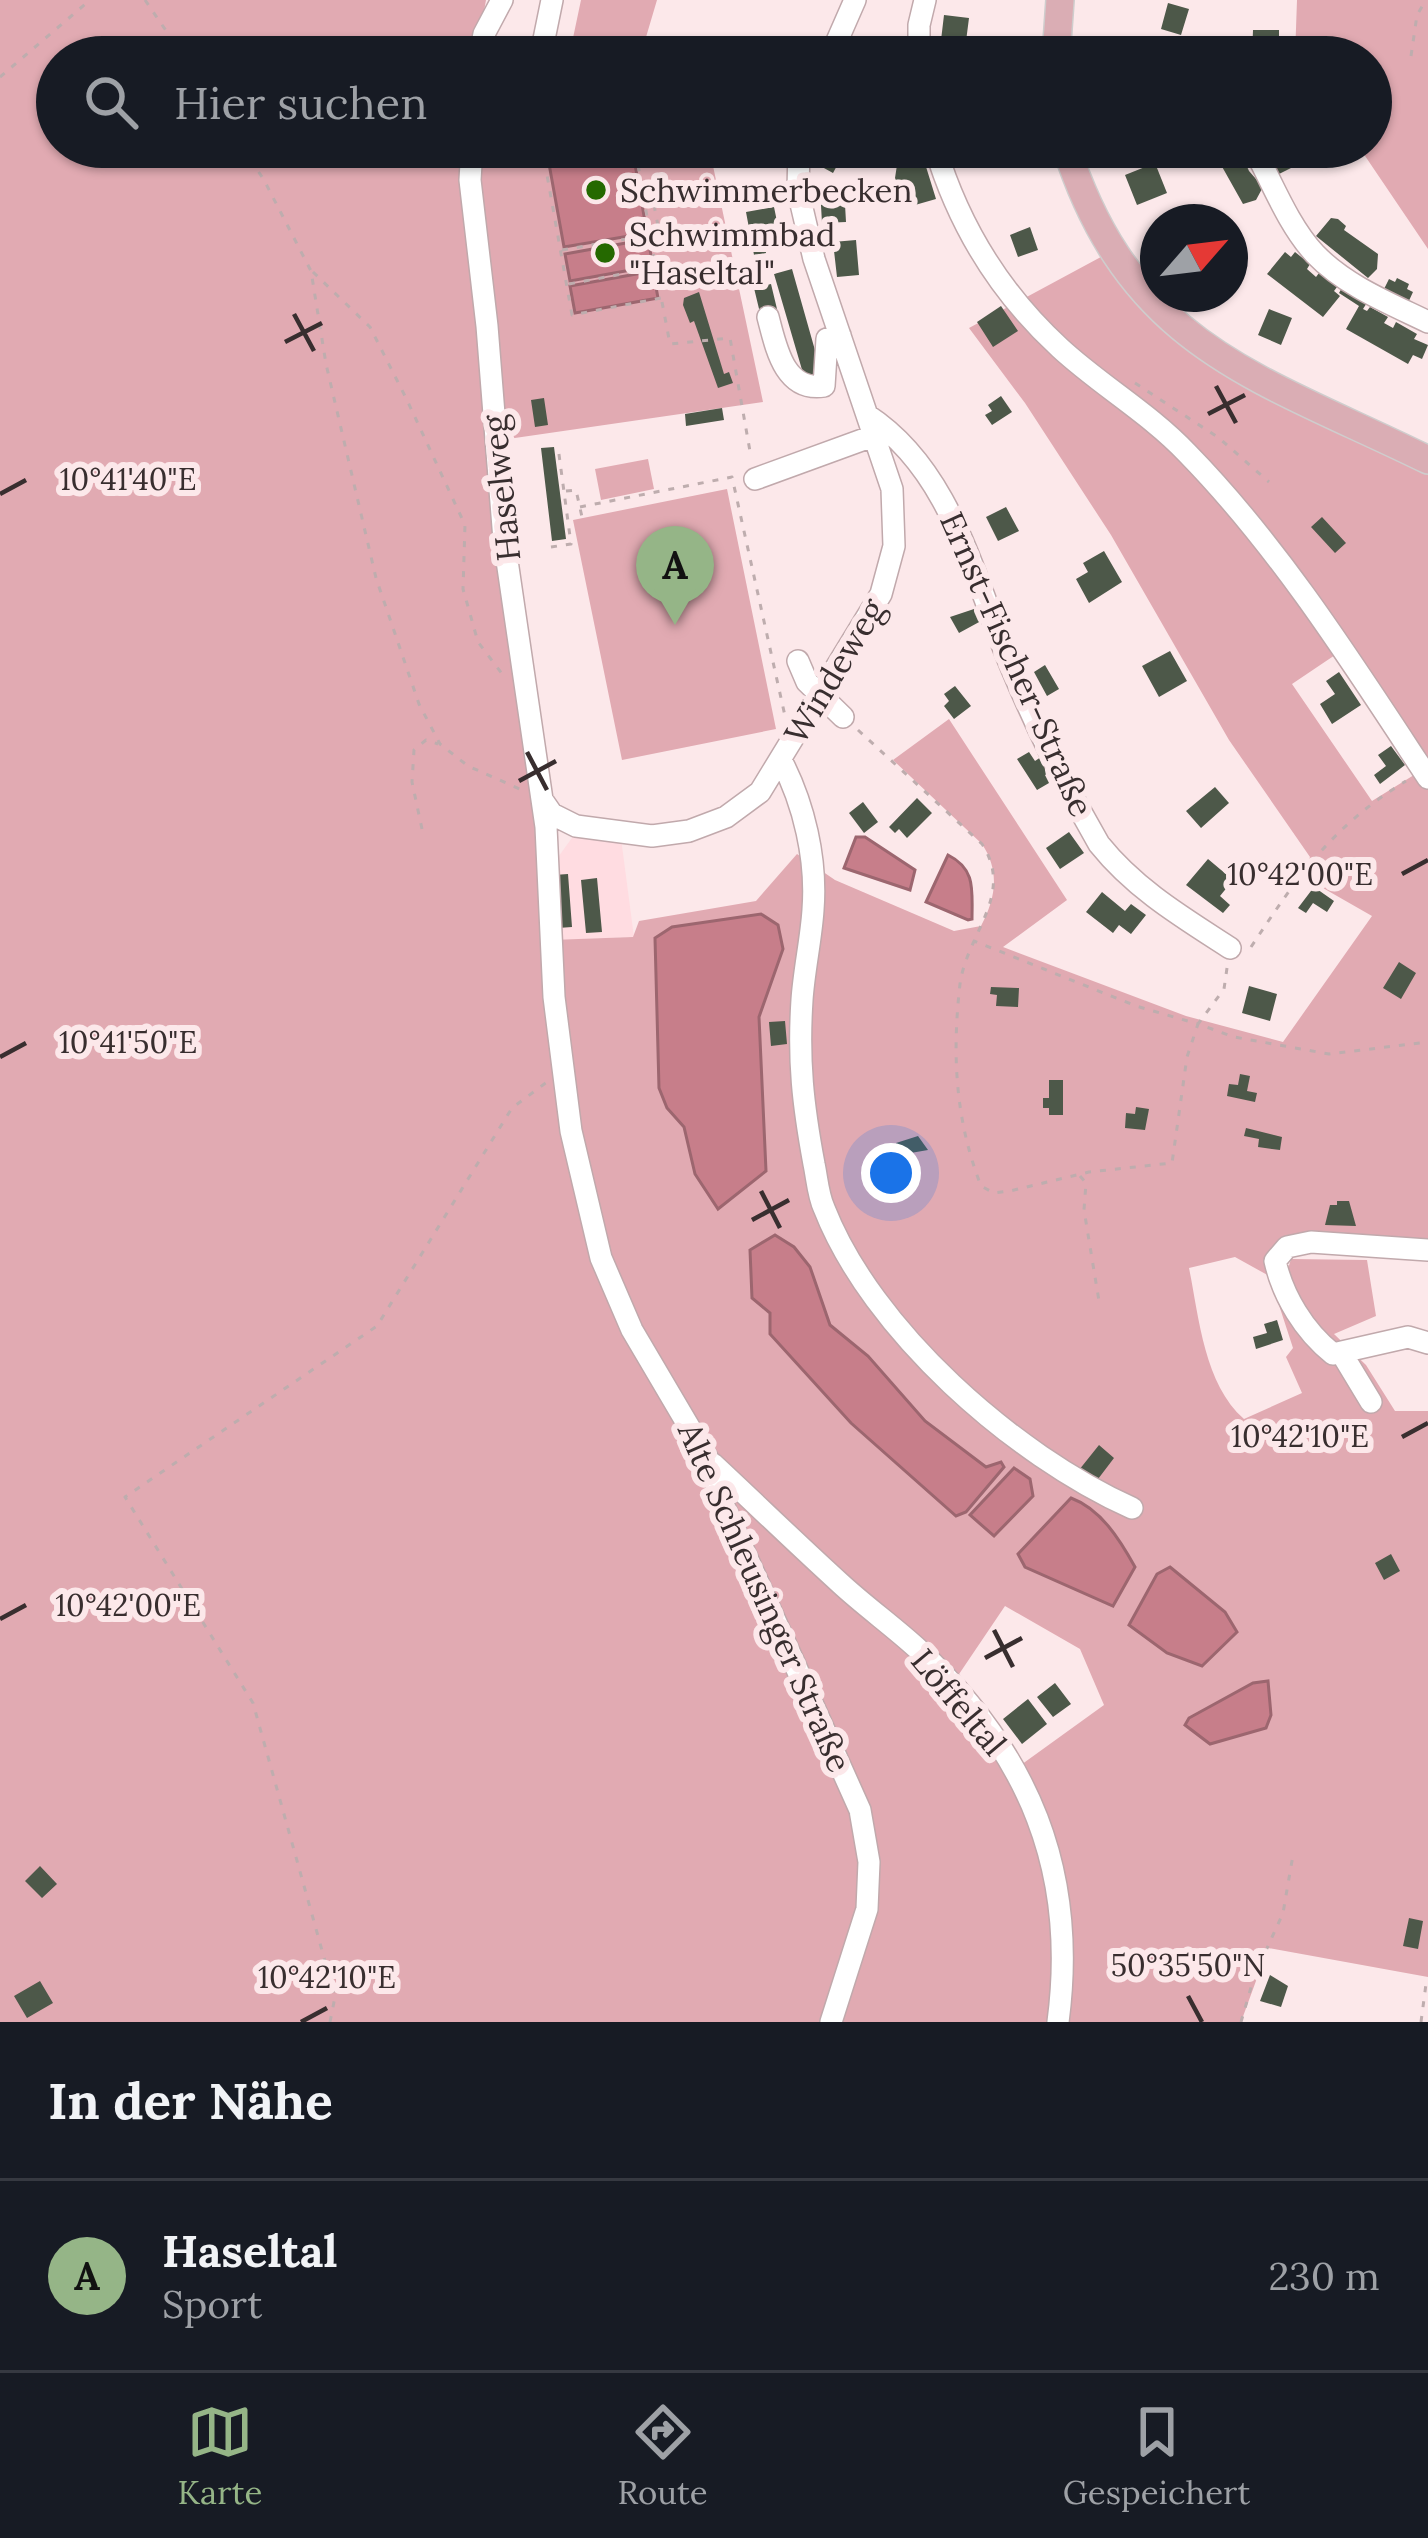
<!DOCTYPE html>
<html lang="de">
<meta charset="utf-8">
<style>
:root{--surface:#171b24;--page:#242831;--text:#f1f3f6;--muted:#9ea1a6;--line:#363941;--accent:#95b587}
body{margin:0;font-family:Lora,serif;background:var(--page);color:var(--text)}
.compass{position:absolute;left:1140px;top:204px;width:108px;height:108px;border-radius:50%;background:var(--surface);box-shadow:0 3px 9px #0004;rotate:62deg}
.you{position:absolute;left:891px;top:1173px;width:42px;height:42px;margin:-30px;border:9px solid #fff;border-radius:50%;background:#1a73e8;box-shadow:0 0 0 18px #1a73e833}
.badge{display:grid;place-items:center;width:78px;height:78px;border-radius:50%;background:var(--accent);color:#111;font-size:39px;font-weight:700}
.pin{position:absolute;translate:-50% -99px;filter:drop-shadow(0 3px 6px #0008)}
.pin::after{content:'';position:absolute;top:63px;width:42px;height:36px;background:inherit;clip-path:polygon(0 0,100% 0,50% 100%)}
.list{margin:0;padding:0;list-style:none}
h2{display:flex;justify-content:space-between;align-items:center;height:156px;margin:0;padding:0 48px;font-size:51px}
h2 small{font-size:39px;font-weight:400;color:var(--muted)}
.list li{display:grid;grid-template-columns:78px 1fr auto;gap:36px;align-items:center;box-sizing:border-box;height:192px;padding:0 48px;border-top:3px solid var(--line)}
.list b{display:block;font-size:45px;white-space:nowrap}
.list p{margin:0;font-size:39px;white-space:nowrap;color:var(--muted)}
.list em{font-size:39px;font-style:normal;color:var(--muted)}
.icon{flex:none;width:66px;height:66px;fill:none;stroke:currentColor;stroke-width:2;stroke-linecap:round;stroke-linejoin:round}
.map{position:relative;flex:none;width:1428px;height:2022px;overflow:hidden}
.search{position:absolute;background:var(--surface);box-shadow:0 3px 9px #0004;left:36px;right:36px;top:36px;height:132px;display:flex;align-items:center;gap:30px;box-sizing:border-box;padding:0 42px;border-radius:66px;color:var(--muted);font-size:45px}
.sheet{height:348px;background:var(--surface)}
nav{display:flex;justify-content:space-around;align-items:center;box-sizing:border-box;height:168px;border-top:3px solid var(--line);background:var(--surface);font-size:33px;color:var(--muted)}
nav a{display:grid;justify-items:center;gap:6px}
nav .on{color:var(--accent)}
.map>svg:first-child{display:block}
.built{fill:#ffdce1}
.green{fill:#e1aab2;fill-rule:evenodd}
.water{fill:#c77e8a;stroke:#9c666f;stroke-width:3}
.building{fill:#4d5849}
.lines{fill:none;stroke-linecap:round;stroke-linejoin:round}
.minor-casing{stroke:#c1a9ac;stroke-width:24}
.major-casing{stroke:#cfcdcd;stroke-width:30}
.path{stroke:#beadae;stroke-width:3;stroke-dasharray:6 9;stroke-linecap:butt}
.minor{stroke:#fff;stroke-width:21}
.major{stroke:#daadb4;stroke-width:27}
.ticks{fill:none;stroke:#382e2f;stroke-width:4.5}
.poi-dot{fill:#256900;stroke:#fce8ea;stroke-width:4.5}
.labels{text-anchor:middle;stroke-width:12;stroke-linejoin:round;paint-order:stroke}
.poi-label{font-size:33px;fill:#382e2f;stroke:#fce8ea;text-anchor:start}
.street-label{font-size:33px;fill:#382e2f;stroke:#fce8ea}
.ticks-label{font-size:30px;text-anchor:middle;fill:#382e2f;stroke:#fce8ea;stroke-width:12;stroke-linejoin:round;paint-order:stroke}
</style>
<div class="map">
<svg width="1428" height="2022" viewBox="0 0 1428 2022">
<rect width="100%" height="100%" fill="#fce8ea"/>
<!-- built -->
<path class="built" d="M574,835L621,838L634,937L555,940L551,867Z"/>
<!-- green -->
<path class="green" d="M0,0H486L476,57H57V147H467L551,940L633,937L639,921L756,901L797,854L835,880L954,931L981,926C996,898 1000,871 982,844L893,760L949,719L1067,900L1003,947L1186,1016L1283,1042L1372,916L1302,876L1310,857L1229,740L1111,535L1025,403L969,328L1112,251L1170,319L1428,460V1250L1287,1247L1280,1282L1235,1257L1189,1268C1199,1317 1204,1384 1244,1419L1302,1393L1286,1357L1293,1348L1278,1302L1291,1259L1367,1260L1376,1316L1334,1334L1366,1365L1395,1411H1428V1977L1268,1948L1241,2022H0ZM1341,651L1422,770L1372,801L1292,684ZM1005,1606L1080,1649L1104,1705L1014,1770L951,1686Z
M581,0H657L641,54L649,57H569Z
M1297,0H1428V249L1359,147H1371V57H1295Z
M475,147H709L763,402L494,441Z
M648,459L654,489L601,500L595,469Z
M727,489L776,729L622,760L573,520Z"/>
<!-- water -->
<path class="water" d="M546,147H632L647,233L564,247Z
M648,239L653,266L570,281L565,254Z
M653,271L658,298L575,313L570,286Z
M856,837H865L915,870L910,890L844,868Z
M948,855C976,869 972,890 972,919L968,920L926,902Z
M761,914L778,925L783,949L759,1017L766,1171L718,1209L695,1174L684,1127L667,1108L659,1088L655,938L672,927Z
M775,1235L794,1247L810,1267L830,1325L868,1356L925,1421L986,1467L1001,1462L1004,1467L966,1512L956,1516L851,1423L770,1334V1313L752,1298L750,1250Z
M1014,1468L1030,1479L1033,1496L994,1536L970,1515Z
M1071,1498C1101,1509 1120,1540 1135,1567L1113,1606L1025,1567L1018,1554Z
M1170,1567L1225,1612L1237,1632L1202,1666L1167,1653L1129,1625L1157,1574Z
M1268,1681L1271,1715L1266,1728L1210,1744L1185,1725L1189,1718L1253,1683Z"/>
<!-- building -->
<path class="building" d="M1168,3L1189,9L1181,35L1161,29Z
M944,15L969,18L964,57H939Z
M1253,30H1279V57H1252Z
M759,147H783L781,165L758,162Z
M821,147H847L833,173L813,162Z
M1211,147H1238L1249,171L1263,187L1256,200L1243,204Z
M1259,147H1294L1300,158L1295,160L1297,165L1273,177Z
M923,157L936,199L908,207L895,178L897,165Z
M1155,163L1167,193L1137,205L1125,175Z
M844,187L846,222L822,223L820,188Z
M774,207L781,241L765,244L766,253L754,255L746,212Z
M1331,218L1338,219L1346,226L1344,230L1378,254L1377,269L1368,278L1316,236Z
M1030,227L1038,250L1018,257L1010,235Z
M856,240L859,275L837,277L833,242Z
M1285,252L1291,257L1295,252L1310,264L1307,269L1316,277L1319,273L1337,287L1334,291L1340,296L1323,317L1267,274Z
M792,269L822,375L805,380L774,274Z
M1397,278L1409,284L1407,289L1413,292L1407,305L1382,293L1389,279L1395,282Z
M771,284L777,309L760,313L754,288Z
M1343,286L1368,301L1363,309L1367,311L1370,307L1388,317L1384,323L1393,328L1396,322L1417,334L1414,339L1428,345L1422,359L1413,355L1408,364L1346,329L1359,306L1339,293Z
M699,292L724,374L729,372L733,383L718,388L694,321L690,323L683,305L684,298Z
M1001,306L1018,331L993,347L977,322Z
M1269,309L1292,318L1281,345L1258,335Z
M1001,396L1012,412L992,425L985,415L992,411L988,405Z
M544,398L548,425L535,427L531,400Z
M722,408L724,420L686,426L685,414Z
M554,447L566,539L552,541L541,448Z
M1006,507L1019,531L998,541L986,517Z
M1322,517L1346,543L1335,553L1311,527Z
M1104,551L1122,582L1089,603L1076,579L1088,572L1083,563Z
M974,609L981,621L959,633L950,617Z
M1170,651L1187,681L1159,697L1142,666Z
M1045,665L1059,689L1047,696L1034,672Z
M1339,672L1361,705L1332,724L1320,704L1335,694L1326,681Z
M955,686L971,706L954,719L944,706L949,701L944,694Z
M1391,746L1405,765L1380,784L1374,775L1386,766L1378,755Z
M1029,752L1035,761L1041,757L1050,772L1045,775L1049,783L1037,790L1017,759Z
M1215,787L1229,803L1201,828L1186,811Z
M917,798L932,813L907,838L899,829L895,833L889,827Z
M863,802L878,822L864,833L849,813Z
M1069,832L1084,853L1060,869L1046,848Z
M1208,859L1233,880L1220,896L1230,905L1223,913L1186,885Z
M568,874L572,927L558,928L554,875Z
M597,878L602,932L586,933L581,880Z
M1314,887L1334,901L1327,912L1313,903L1306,913L1298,908Z
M1102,892L1125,911L1131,904L1146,915L1131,934L1119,925L1113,933L1086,912Z
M1399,962L1416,973L1401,999L1383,988Z
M1249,986L1277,994L1270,1021L1242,1013Z
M991,987L1019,988L1018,1007L996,1006L997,995L990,994Z
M785,1021L787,1044L771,1046L769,1022Z
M1240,1074L1250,1076L1247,1091L1257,1093L1255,1102L1227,1096L1229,1084L1238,1085Z
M1049,1080H1063V1115H1049V1108H1043V1098H1049Z
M1136,1107L1149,1109L1145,1130L1125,1128L1126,1113L1135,1114Z
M1246,1128L1282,1137L1280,1150L1258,1147L1259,1139L1244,1136Z
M918,1136L928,1150L899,1155L896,1143Z
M1337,1201H1349L1356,1226L1325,1225L1330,1205H1337Z
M1277,1320L1283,1340L1256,1349L1253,1337L1267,1333L1264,1324Z
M1099,1445L1114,1458L1095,1483L1079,1470Z
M1391,1554L1400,1571L1384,1580L1375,1563Z
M1055,1683L1071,1704L1053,1717L1037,1697Z
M1028,1699L1047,1724L1022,1744L1003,1719Z
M40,1866L57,1884L42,1898L25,1881Z
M1409,1918L1423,1921L1418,1949L1403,1946Z
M1270,1975L1288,1986L1281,2007L1260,2001Z
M40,1981L53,2003L27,2018L14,1996Z"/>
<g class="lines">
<defs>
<path id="minor" d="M541,54L552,0
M479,57L484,34L502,0
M830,57L855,0
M919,57V25L925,0
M472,147L470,180L487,326L504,540L546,827L554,997L571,1131L601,1258L632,1330L708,1459L722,1502L860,1810L869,1862L867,1909L831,2022
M935,147C958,224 1000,293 1060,348C1100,385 1149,413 1187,453C1280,548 1355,667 1428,778
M1253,147C1272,182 1288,225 1315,254C1346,286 1389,303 1428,322
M768,317C776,347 784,392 824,386L827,339L840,335
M867,415C953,471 974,581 1012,669C1037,729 1067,789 1099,844C1135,889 1182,917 1230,948
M755,479L873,436
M798,661L807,682L843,717
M781,760C804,804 817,859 813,910C811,940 804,970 802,1000C798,1061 803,1105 814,1164C817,1178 818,1195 824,1208C872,1331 1014,1455 1132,1508
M543,801L552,814L576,826L652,836L689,831L726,817L760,792L881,594L894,546L892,489L814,259L798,191L799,147
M1428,1250L1311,1242L1287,1247L1275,1261C1283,1296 1304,1331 1333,1354L1408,1337L1428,1343
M1342,1354L1371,1402
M713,1464C756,1504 798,1545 841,1584C866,1607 894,1627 919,1650C1029,1754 1078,1871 1058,2022"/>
<path id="major" d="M1056,57L1060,0
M1066,147C1131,348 1257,376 1428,460"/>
</defs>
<!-- minor casing -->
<use href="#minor" class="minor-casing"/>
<!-- major casing -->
<use href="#major" class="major-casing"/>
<!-- path -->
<path class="path" d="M145,0L184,57
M1411,56L1417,15L1426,0
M0,77L90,0
M242,147L264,180L311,271L326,364L376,578L419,704L440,744L468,766L522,790
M542,147L572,315L661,298L635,147
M654,205L659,231
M562,250L681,230
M313,272L370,327L407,400L465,525L463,589L478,642L503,675
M569,284L654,268
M662,302L670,344L730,338L751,457
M1135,383L1219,438L1269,482
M566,491L576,490L582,517
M580,507L732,477L785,716
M551,547L571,544L558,447
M858,730L982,844C1015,895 967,933 960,984C952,1054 955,1119 981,1186L994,1193L1010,1191L1089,1172L1172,1163L1187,1057L1198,1024L1136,1006L974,941
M422,829L412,782L414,750L426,740L438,744
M1251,947C1298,876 1332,826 1406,781
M1227,968L1224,989L1198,1024L1234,1037L1329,1054L1428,1042
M1080,1176L1086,1183L1084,1210L1099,1301
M330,2022L335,1997L253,1703L125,1497L377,1326L512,1108L547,1082
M1241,2022L1254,1977L1283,1913L1293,1855
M1421,2022L1426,1984"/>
<!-- minor -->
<use href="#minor" class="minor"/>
<!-- major -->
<use href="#major" class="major"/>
</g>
<!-- ticks -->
<path class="ticks" d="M294,314L314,351M285,342L322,323M1216,386L1236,423M1208,414L1245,395M0,494L26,480M527,752L547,790M519,781L556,761M1402,874L1428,860M0,1057L26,1043M761,1191L780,1228M752,1220L789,1200M1402,1437L1428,1423M0,1619L26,1605M994,1630L1013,1667M985,1658L1022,1638M1188,1996L1202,2022M301,2022L327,2008"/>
<!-- markers -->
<g class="poi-dot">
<circle cx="596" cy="190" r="12"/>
<circle cx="605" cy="253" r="12"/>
</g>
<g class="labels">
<!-- poi labels -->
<g class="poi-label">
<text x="620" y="202">Schwimmerbecken</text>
<text x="629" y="246">Schwimmbad<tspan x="629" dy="38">"Haseltal"</tspan></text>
</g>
<!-- street labels -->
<g class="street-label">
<text transform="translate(501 488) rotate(-96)" y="12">Haselweg</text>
<text transform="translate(1017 664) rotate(66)" y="12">Ernst-Fischer-Straße</text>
<text transform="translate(834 671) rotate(-59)" y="12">Windeweg</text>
<text transform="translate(765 1597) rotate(66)" y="12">Alte Schleusinger Straße</text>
<text transform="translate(959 1702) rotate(50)" y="12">Löffeltal</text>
</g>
</g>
<g class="ticks-label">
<text x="128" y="490">10°41'40"E</text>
<text x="1300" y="885">10°42'00"E</text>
<text x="128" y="1053">10°41'50"E</text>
<text x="1300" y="1447">10°42'10"E</text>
<text x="128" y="1616">10°42'00"E</text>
<text x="1188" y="1976">50°35'50"N</text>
<text x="327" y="1988">10°42'10"E</text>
</g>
</svg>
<svg class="compass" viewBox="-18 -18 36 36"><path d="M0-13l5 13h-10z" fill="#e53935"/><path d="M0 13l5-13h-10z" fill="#9ea1a6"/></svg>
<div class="you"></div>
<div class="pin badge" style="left:675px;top:625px">A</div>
<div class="search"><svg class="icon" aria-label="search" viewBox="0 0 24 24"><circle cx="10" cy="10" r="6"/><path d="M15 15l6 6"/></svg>Hier suchen</div>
</div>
<section class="sheet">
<h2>In der Nähe<small></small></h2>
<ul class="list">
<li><span class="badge">A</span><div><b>Haseltal</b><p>Sport</p></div><em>230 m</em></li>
</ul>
</section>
<nav>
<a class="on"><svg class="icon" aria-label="map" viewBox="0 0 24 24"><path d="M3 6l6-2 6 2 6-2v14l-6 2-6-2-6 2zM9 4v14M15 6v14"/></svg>Karte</a>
<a><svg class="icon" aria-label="directions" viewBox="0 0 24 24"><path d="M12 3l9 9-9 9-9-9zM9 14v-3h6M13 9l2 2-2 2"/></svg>Route</a>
<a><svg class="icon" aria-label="saved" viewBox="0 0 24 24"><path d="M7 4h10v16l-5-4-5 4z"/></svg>Gespeichert</a>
</nav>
